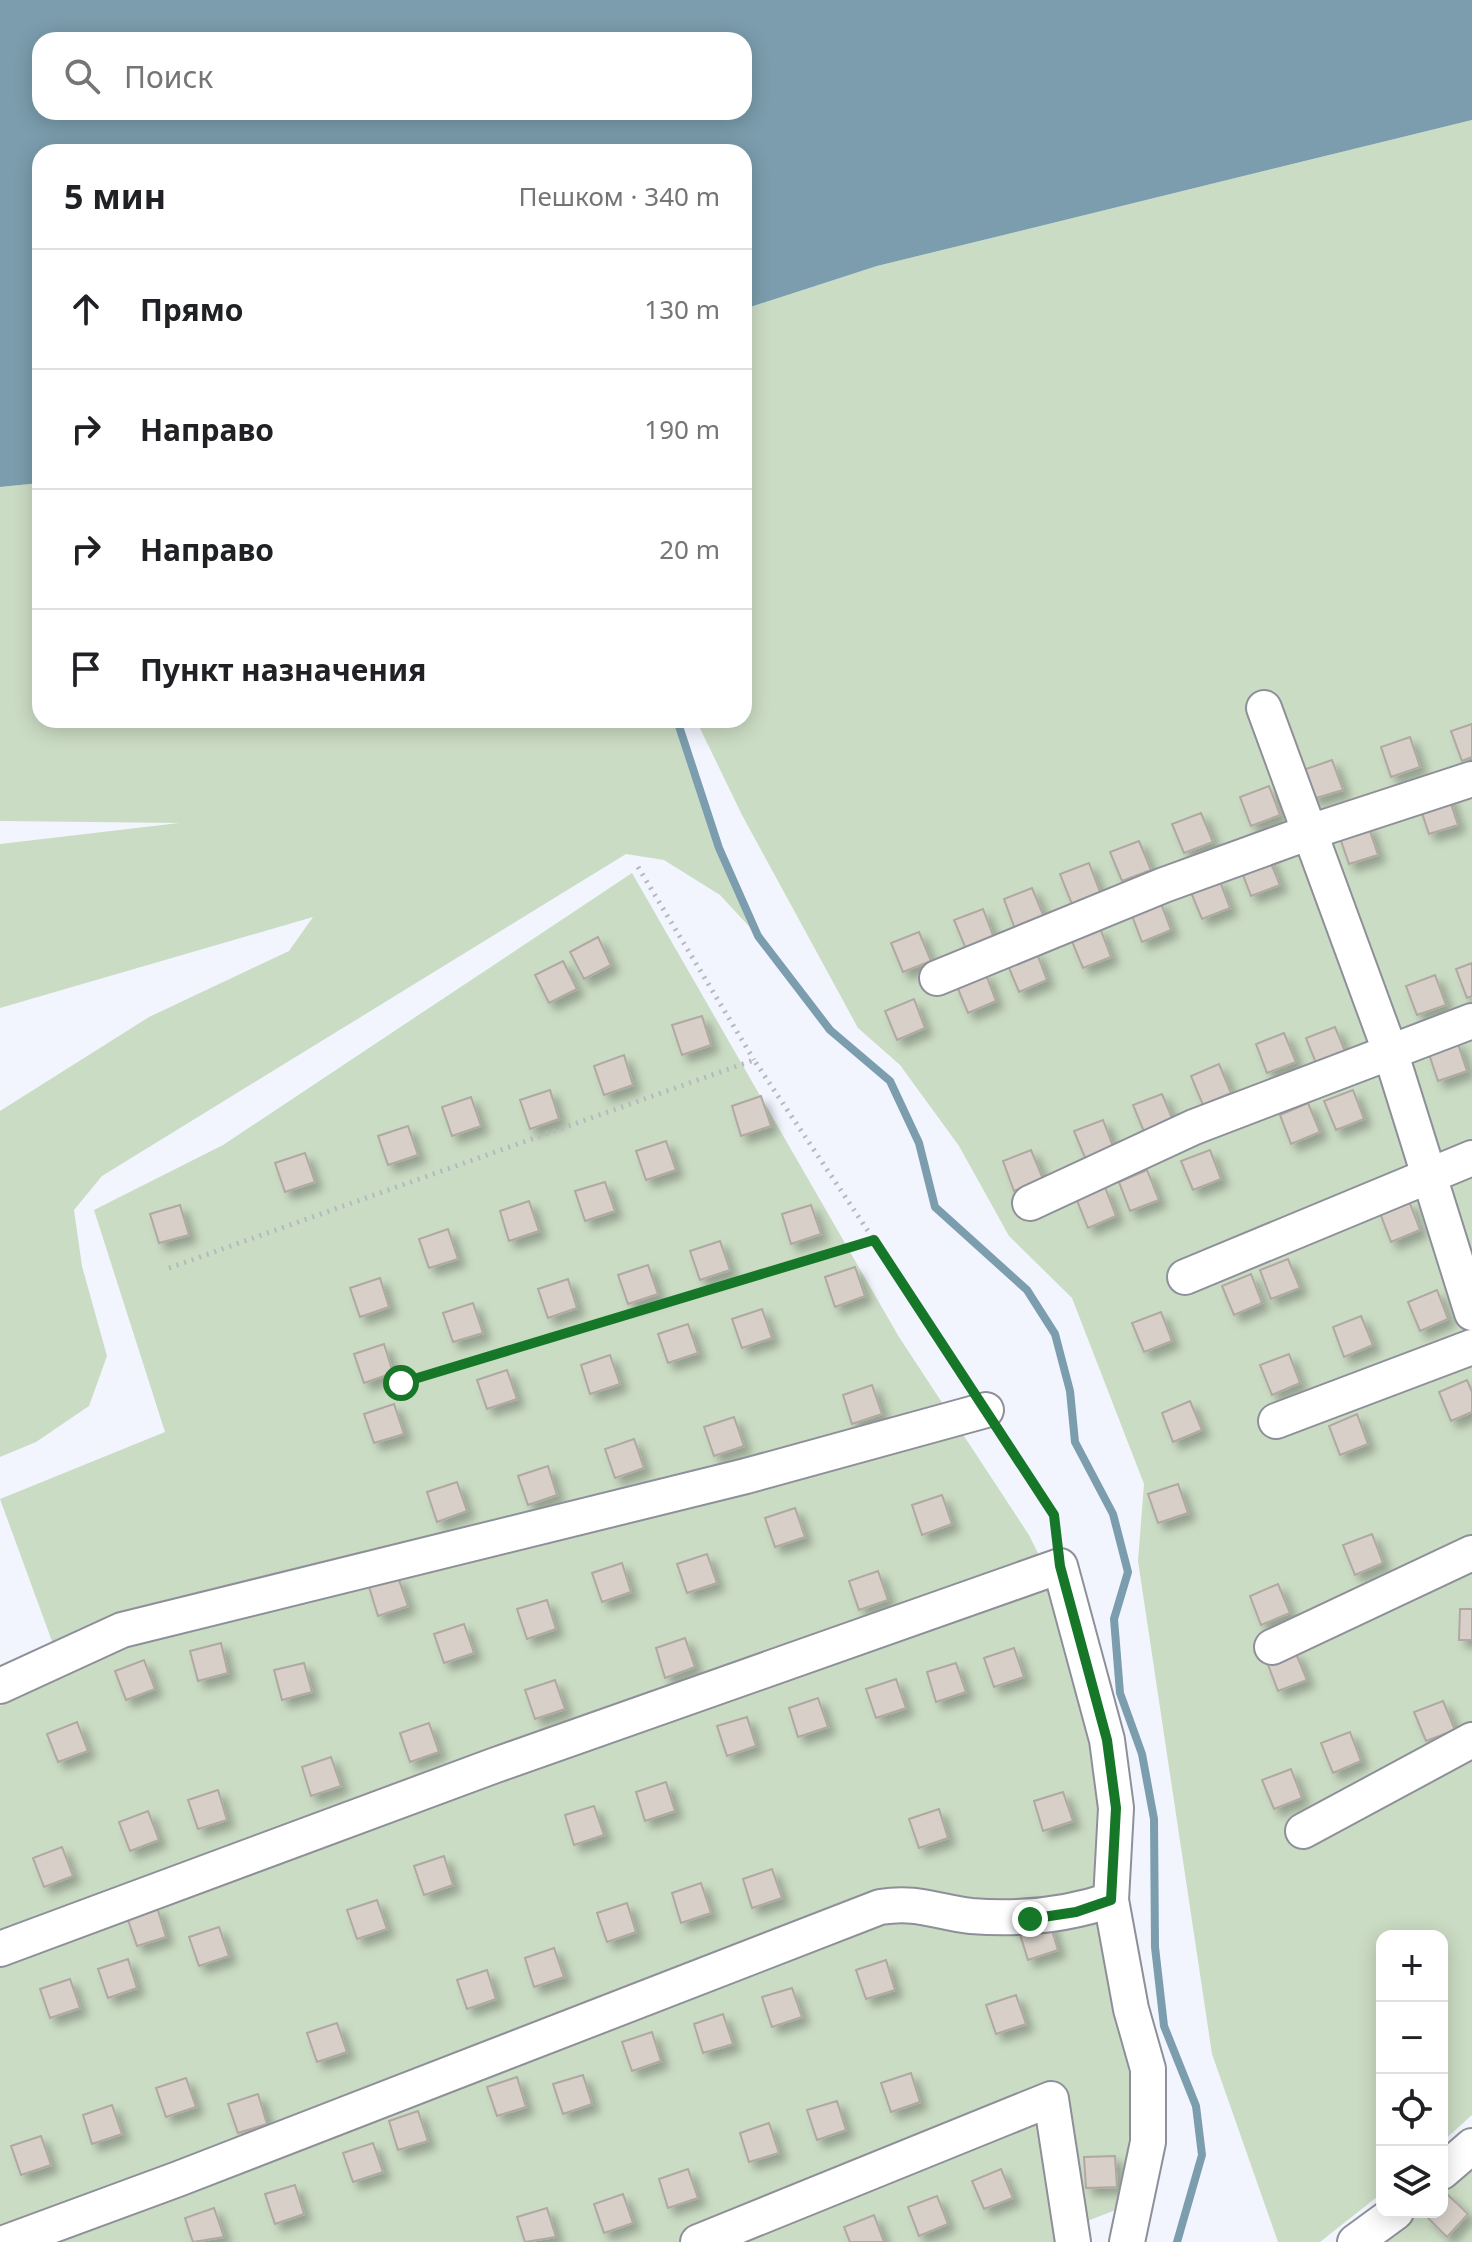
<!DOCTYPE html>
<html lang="ru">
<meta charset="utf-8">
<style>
:root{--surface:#fff;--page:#f6f6f6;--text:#202124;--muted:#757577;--line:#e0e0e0}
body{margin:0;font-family:"Noto Sans",sans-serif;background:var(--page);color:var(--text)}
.controls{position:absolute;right:24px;bottom:24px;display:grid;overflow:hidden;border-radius:16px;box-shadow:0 4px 20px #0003}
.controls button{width:72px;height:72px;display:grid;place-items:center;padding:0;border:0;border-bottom:2px solid var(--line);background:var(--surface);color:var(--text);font:40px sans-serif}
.stop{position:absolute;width:24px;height:24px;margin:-18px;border:6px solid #157727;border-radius:50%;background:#fff}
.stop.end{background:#157727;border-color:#fff;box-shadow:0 2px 8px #0008}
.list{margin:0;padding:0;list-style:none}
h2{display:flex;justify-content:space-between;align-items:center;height:104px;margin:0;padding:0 32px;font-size:34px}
h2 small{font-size:26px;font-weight:400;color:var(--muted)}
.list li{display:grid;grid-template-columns:52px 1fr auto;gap:24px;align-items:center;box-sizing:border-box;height:120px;padding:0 32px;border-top:2px solid var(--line)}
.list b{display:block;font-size:30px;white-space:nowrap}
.list em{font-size:26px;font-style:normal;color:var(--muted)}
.icon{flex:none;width:44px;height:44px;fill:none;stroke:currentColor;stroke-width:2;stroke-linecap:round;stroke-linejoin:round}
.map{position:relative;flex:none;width:1472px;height:2242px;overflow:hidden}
.search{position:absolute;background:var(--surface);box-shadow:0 4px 20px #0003;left:32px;top:32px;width:720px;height:88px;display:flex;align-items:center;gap:20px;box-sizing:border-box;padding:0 28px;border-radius:24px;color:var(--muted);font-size:30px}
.panel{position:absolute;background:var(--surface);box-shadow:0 4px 20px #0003;left:32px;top:144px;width:720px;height:584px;border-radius:24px}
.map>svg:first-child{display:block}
.green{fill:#cbdcc4}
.water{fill:#7b9dad;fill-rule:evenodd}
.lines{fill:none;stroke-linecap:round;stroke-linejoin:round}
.stream{stroke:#7b9dad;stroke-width:8}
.building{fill:#d7cfc8;stroke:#b0a8a2;stroke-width:2;filter:url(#shadow)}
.minor-casing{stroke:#8e9099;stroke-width:38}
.path{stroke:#b6b8bf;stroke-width:5;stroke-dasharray:2 6;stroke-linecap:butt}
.minor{stroke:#fff;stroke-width:34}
.route{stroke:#157727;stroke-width:10}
</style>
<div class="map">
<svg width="1472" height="2242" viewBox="0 0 1472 2242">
<defs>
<filter id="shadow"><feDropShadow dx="7" dy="7" stdDeviation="4" flood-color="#0004"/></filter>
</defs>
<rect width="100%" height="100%" fill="#f2f5fe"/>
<!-- green -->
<path class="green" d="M1472,120V2115L1442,2142V1936H1382V2193L1320,2242H1278L1212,2054L1138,1561L1144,1484L1072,1298L1009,1236L959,1146L900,1065L858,1028L742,815L696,720H744V309L877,266Z
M40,483V720H677L719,848L758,936L720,895L664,860L626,854L102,1176L74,1210L82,1266L107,1356L89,1406L36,1442L0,1457V1111L149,1017L289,951L313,917L0,1008V844L179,823L0,821V487Z
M632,873L899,1337L1029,1535L1056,1590L1098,1771L1132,2066L1126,2206L1064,2230L1065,2242H0V1706L64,1674L0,1499L165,1432L94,1210L223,1145Z
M1472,2157V2242H1367L1404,2212H1442V2181Z"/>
<!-- water -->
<path class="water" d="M0,0H1472V120L877,266L744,309V152H40V483L0,487ZM40,40H744V112H40Z"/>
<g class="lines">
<!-- stream -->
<path class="stream" d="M677,720L719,848L758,936L830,1030L890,1081L919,1143L935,1207L1027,1290L1055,1334L1070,1391L1075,1442L1113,1514L1128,1572L1114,1619L1120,1693L1142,1754L1154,1819L1155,1947L1164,2026L1196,2106L1202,2155L1177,2242"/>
</g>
<!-- building -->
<path class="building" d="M1472,724V757L1462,761L1451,731Z
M1410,737L1420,767L1391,777L1381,747Z
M1332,760L1343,790L1313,799L1303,770Z
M1269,786L1280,815L1251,826L1240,797Z
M1448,795L1458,825L1429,834L1419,804Z
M1201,813L1213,842L1184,853L1172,824Z
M1368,825L1378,855L1349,864L1339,835Z
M1139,841L1151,870L1122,881L1110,852Z
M1268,856L1280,885L1251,896L1240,867Z
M1089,863L1100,892L1072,904L1060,874Z
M1219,879L1230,908L1202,919L1190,890Z
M1032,888L1044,917L1015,929L1004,899Z
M1160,901L1171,930L1142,942L1131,913Z
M983,909L994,938L966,949L954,920Z
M1100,928L1111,957L1083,968L1071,939Z
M919,932L931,961L903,972L891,943Z
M598,937L611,965L584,979L570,952Z
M1036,951L1047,980L1019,992L1007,963Z
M563,961L577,989L549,1003L535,975Z
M1472,963V996L1467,998L1456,969Z
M985,972L996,1001L968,1013L956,984Z
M1435,975L1446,1005L1417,1015L1406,986Z
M914,999L925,1028L897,1040L885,1011Z
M702,1016L711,1045L682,1055L672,1025Z
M1335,1027L1347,1056L1318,1068L1306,1038Z
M1284,1033L1296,1062L1267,1073L1256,1044Z
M1457,1041L1467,1071L1438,1081L1428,1051Z
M624,1055L633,1085L604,1095L594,1066Z
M1219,1064L1231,1093L1203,1105L1191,1076Z
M550,1090L559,1119L530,1129L520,1100Z
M1353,1090L1364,1119L1336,1130L1324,1101Z
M1162,1094L1174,1123L1145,1134L1133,1105Z
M761,1096L771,1126L741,1136L732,1106Z
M471,1097L481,1126L452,1136L442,1107Z
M1308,1103L1320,1132L1291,1144L1280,1115Z
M1103,1120L1114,1149L1086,1160L1074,1131Z
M408,1126L418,1155L388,1165L378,1136Z
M666,1141L676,1170L646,1180L636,1151Z
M1031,1150L1043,1179L1014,1191L1003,1161Z
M1210,1150L1221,1179L1193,1190L1181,1161Z
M305,1153L315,1182L285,1192L275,1163Z
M1147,1170L1159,1200L1130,1211L1119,1182Z
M605,1182L615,1211L585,1221L575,1191Z
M1105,1187L1116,1216L1088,1228L1076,1198Z
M529,1201L539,1231L509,1241L500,1211Z
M1409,1201L1420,1230L1391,1242L1380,1213Z
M180,1205L189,1235L159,1243L150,1214Z
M811,1205L821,1234L791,1244L782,1214Z
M448,1229L458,1259L429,1268L419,1239Z
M720,1241L730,1270L700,1280L690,1251Z
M1288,1259L1300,1288L1271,1299L1260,1270Z
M648,1265L658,1294L628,1304L618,1275Z
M855,1267L865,1296L835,1307L825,1277Z
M1251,1274L1262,1303L1234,1315L1222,1286Z
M380,1278L389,1307L360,1317L350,1288Z
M568,1279L577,1308L548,1318L538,1289Z
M1437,1290L1448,1319L1420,1331L1408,1302Z
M473,1303L483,1333L453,1342L443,1313Z
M762,1309L772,1338L742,1348L732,1319Z
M1161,1312L1172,1341L1144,1352L1132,1323Z
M1361,1316L1373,1345L1344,1357L1333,1327Z
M688,1324L698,1353L668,1363L658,1334Z
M384,1344L393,1373L364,1383L354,1354Z
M1289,1354L1300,1383L1272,1395L1260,1365Z
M610,1355L620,1384L590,1394L581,1365Z
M507,1370L517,1399L487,1409L477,1380Z
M1467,1380L1472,1392V1412L1451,1421L1439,1392Z
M872,1385L882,1414L852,1424L843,1395Z
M1190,1401L1202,1430L1173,1442L1162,1413Z
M394,1404L404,1434L374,1443L364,1414Z
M1357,1414L1368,1444L1340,1455L1329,1426Z
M734,1417L744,1446L714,1456L704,1427Z
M634,1439L644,1468L615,1478L605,1449Z
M548,1466L557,1495L528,1505L518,1476Z
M457,1482L467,1511L437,1522L427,1492Z
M1178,1484L1188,1513L1158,1523L1148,1494Z
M942,1495L952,1524L922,1535L912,1505Z
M795,1508L805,1537L775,1547L765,1518Z
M1372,1534L1383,1563L1355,1575L1343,1545Z
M707,1554L717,1583L687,1593L677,1564Z
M622,1563L631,1592L602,1602L592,1573Z
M878,1571L888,1600L859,1610L849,1581Z
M398,1577L408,1606L378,1616L369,1587Z
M1278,1584L1290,1613L1261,1625L1250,1596Z
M547,1600L556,1629L527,1639L517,1609Z
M1460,1609H1472V1640H1459Z
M464,1624L474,1653L444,1663L434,1634Z
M685,1638L695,1667L665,1678L656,1648Z
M221,1643L228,1673L198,1681L190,1651Z
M1014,1648L1024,1677L994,1687L984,1658Z
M1295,1651L1307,1680L1278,1691L1267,1662Z
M144,1660L155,1689L126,1700L115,1671Z
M304,1663L312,1692L282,1700L274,1670Z
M956,1663L966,1692L936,1702L927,1672Z
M896,1679L906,1708L876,1718L866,1689Z
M555,1680L565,1709L535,1719L525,1690Z
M818,1698L828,1727L798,1737L789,1708Z
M1443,1701L1455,1730L1426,1741L1414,1712Z
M747,1717L756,1746L727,1756L717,1726Z
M77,1722L88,1751L58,1762L47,1734Z
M429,1723L439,1752L410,1762L400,1733Z
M1350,1732L1361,1761L1333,1773L1321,1743Z
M331,1757L341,1786L311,1796L302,1767Z
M1291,1769L1302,1798L1274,1809L1262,1780Z
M666,1782L675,1811L645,1821L636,1792Z
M218,1790L227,1820L198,1829L188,1800Z
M1063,1792L1073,1821L1043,1831L1034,1801Z
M594,1806L604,1835L574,1845L565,1815Z
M939,1809L948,1838L919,1848L909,1819Z
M148,1811L159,1840L130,1851L119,1822Z
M62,1847L73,1876L44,1887L33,1858Z
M444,1856L453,1885L424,1895L414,1866Z
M772,1869L782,1898L752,1908L743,1879Z
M701,1883L711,1913L681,1923L672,1893Z
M377,1900L387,1929L357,1939L347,1910Z
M627,1903L636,1932L607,1942L597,1913Z
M157,1907L166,1937L137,1946L127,1917Z
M1049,1921L1058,1950L1028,1960L1019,1931Z
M219,1927L229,1956L199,1966L189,1937Z
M554,1948L564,1977L534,1987L525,1958Z
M128,1959L137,1988L108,1998L98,1969Z
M886,1960L895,1990L866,1999L856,1970Z
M487,1970L496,1999L467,2009L457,1980Z
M70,1979L80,2008L50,2018L40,1989Z
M792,1988L802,2017L772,2027L762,1997Z
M1016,1995L1026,2024L996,2034L986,2005Z
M723,2014L733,2044L703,2053L694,2024Z
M337,2023L347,2052L317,2062L307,2033Z
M652,2032L661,2061L632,2071L622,2042Z
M911,2073L920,2102L891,2112L881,2083Z
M583,2075L592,2104L563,2114L553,2084Z
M517,2077L526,2107L497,2116L487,2087Z
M186,2078L196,2107L166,2117L156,2088Z
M258,2094L267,2124L238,2133L228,2104Z
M837,2101L846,2130L817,2140L807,2110Z
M112,2105L122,2134L92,2144L83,2115Z
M418,2111L428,2141L398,2150L389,2121Z
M769,2123L779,2153L749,2162L740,2133Z
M41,2136L51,2165L21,2175L11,2146Z
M373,2143L383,2172L353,2182L343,2153Z
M1115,2156L1117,2187L1086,2188L1084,2157Z
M688,2169L698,2198L668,2208L659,2179Z
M1001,2169L1013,2198L984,2209L972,2181Z
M295,2185L304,2214L275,2224L265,2194Z
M1446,2193L1468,2214L1447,2237L1425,2215L1442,2212V2197Z
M623,2194L633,2223L604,2233L594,2204Z
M937,2196L948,2224L919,2236L908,2207Z
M214,2208L224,2237L193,2242L185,2218Z
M547,2208L556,2237L525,2242L517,2217Z
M874,2215L884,2242H850L844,2227Z"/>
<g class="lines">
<defs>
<path id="minor" d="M1264,708L1391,1054L1472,1313
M937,978L1164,885L1310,832L1472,779
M1030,1203L1194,1127L1472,1021
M1185,1277L1472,1158
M1276,1421L1472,1347
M1272,1647L1472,1553
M0,1686L122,1630L746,1476L986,1410
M1303,1831L1472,1740
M0,1949L493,1766L1060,1566L1107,1740L1116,1808L1111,1900L1131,2009L1148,2069V2142L1127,2242
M1442,2172L1472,2146
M7,2242L178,2179L880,1907C919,1901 935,1912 971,1916C1020,1920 1064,1916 1111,1900
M698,2242L1051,2099L1073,2242
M1355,2242L1396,2212"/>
</defs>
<!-- minor casing -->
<use href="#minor" class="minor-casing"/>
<!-- path -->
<path class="path" d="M638,867L754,1060
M169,1268L754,1060L874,1240
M401,1383L874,1240L970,1387
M1000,1432L1054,1515L1056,1538"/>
<!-- minor -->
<use href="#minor" class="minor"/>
</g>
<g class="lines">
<!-- route -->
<path class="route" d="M401,1383L874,1240L1054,1515L1060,1566L1107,1740L1116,1808L1111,1900L1076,1912L1030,1919"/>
</g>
</svg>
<div class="controls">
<button>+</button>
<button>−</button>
<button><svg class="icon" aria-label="locate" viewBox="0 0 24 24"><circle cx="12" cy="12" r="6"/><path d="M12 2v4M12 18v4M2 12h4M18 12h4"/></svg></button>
<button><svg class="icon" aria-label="layers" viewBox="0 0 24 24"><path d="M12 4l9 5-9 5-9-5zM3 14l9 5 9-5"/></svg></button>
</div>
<div class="stop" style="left:401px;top:1383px"></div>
<div class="stop end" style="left:1030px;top:1919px"></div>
<div class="search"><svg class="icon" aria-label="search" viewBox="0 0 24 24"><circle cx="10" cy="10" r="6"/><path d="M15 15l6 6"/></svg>Поиск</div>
<section class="panel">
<h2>5 мин<small>Пешком · 340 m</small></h2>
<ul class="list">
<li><svg class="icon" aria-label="ahead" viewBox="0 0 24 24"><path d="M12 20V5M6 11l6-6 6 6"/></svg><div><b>Прямо</b></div><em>130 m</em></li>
<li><svg class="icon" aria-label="right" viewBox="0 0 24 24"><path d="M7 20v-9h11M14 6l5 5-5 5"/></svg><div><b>Направо</b></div><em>190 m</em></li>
<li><svg class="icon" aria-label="right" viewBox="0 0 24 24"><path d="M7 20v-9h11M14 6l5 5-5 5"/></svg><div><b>Направо</b></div><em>20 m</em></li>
<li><svg class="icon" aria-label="arrive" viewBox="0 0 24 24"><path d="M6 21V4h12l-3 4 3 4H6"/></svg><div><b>Пункт назначения</b></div></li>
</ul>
</section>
</div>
